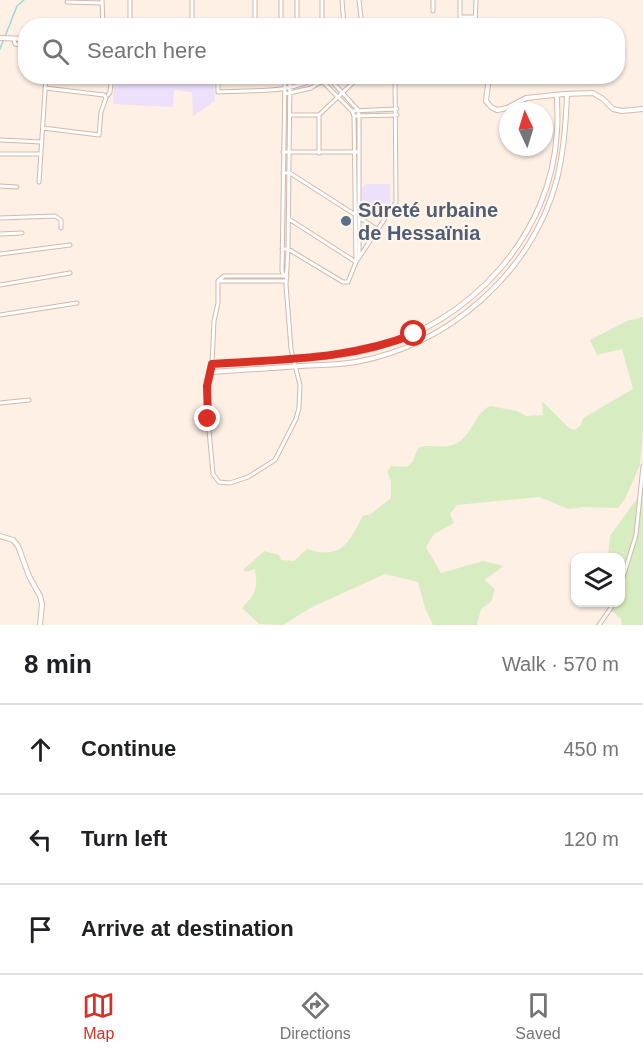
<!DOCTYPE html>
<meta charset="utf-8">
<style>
:root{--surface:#fff;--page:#f2f2f2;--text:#202124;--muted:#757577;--line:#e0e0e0;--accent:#d93025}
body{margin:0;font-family:Helvetica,sans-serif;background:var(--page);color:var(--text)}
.controls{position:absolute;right:18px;bottom:18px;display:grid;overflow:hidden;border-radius:12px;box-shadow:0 2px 4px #0004}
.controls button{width:54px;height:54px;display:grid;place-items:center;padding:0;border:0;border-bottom:2px solid var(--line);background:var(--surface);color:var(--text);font:30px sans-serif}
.compass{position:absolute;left:499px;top:102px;width:54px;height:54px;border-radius:50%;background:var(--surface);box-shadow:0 2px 4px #0004;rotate:356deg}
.stop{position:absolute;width:18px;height:18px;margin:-14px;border:4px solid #d93025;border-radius:50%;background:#fff}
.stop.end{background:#d93025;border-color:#fff;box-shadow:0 2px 6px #0008}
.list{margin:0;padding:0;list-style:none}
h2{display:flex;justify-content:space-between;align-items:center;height:78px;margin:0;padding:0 24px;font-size:26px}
h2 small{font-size:20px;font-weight:400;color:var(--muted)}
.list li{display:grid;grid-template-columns:39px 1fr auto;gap:18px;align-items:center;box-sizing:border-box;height:90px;padding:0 24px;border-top:2px solid var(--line)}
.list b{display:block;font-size:22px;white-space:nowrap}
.list em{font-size:20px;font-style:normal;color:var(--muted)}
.icon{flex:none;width:33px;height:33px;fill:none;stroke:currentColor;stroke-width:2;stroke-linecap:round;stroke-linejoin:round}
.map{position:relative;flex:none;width:643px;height:625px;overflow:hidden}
.search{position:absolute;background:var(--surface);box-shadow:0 2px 4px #0004;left:18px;right:18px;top:18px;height:66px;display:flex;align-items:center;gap:15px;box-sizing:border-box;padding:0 21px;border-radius:24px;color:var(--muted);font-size:22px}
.sheet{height:348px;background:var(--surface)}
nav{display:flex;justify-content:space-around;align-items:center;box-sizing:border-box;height:84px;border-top:2px solid var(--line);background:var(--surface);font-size:16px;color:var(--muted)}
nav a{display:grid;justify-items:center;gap:3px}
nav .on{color:var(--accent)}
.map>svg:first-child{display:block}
.education{fill:#ede0fa}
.green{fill:#d8ecc1}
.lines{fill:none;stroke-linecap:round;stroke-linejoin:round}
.stream{stroke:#9cd9db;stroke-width:1.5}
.street-casing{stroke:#d2b8ab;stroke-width:5}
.secondary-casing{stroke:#d8b9ab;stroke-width:6}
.street{stroke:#fff;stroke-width:3}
.secondary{stroke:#fff;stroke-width:4}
.route{stroke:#d93025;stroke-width:8}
.service-dot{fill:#5c6f8a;stroke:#fff5eb;stroke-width:2}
.labels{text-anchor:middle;stroke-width:4.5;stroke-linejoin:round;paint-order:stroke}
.service-label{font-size:20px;font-weight:bold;fill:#4e5e75;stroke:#fff5eb;text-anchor:start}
</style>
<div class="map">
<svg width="643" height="625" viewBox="0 0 643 625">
<rect width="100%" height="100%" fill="#fef0e4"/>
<!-- education -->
<path class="education" d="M115,77H214L215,101L193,116L192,92L174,90L173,107L113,104Z
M366,184H390V208H363L362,188Z"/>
<!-- green -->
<path class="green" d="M643,317V432L640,465L625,499L618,508L584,507L569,509L539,497L457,505L450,514L454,523L434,534L426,547L441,573L483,561L504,566L484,580L495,589L491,602L481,609L477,625H433L425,608L418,582L385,574L312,607L283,625L259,624L242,608C256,593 258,589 255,569L246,572L243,570L264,551L279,555L281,560L294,561L307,549C341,560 348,544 363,516L371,514L391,498V481L387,472L391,466L407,467L413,461L418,448C429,443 443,450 455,444C472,437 474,413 490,406L517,411L526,416L543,415L542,401L569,428L575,430L581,425L583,418L633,389L622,349L597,355L590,340L627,321Z
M643,490V625H622L621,619L603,603L620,602V558L608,557L610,536Z"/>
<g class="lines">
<!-- stream -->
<path class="stream" d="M0,49L17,6L24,0"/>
<defs>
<path id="street" d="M102,0L103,26
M255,0V26
M281,0V26
M297,0V26
M322,0V26
M342,0L344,26
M359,0L362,26
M433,0V11
M460,0V17H474
M67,2L102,3
M130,26V0
M192,26V0
M475,26L476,0
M14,39L15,44L26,46
M218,76V92C247,90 295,94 318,76
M285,76L282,271L283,274L287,276
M327,76L358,110L359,115V257
M318,77L352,111L354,116L356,262
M285,94L311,88L322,81
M108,95L110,92L112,76
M352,111L397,109
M290,115H319L360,76
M319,115V153
M354,116L397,115
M43,128L99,135L101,112L106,98L104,95L45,88
M1,140L41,142
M283,152H359
M0,154H40
M283,173H290L354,214
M39,182L46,76
M0,186L17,187
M0,218L55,216L61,220V228
M360,218L378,230
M289,219L356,262
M0,234L22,233
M282,249H288L343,282H348L356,262L396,202L395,76
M0,254L70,245
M219,280L224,276H285
M218,281V303L214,321L212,364L207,386L208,419L213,474L219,482L230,483L248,477L275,460L296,419L299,408L300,385L291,349L286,285L288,249L290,76
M218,281H286
M0,285L70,273
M0,315L77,303
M0,403L29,400
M620,587L636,535L643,466
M599,625L615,602"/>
<path id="secondary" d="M0,38L26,39
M489,76L486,101L491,107L497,110L507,108L526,98L564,94L593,93L603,99L613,109L622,111L643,109
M212,364C263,361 322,361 371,349C470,324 552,235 557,131C558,119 557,107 557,95
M211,372C241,370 271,368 301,366C319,365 338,365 356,362C450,345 532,272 557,179C564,151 566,123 567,94
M0,536L13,540L18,546L29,576L40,596L42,604L40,625"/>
</defs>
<!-- street casing -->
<use href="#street" class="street-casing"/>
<!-- secondary casing -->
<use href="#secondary" class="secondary-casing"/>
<!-- street -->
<use href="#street" class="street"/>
<!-- secondary -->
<use href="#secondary" class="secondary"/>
</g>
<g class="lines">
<!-- route -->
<path class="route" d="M208,419L207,386L212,364C280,359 350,360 414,334"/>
</g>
<!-- markers -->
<circle class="service-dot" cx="346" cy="221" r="6"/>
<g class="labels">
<!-- service labels -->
<g class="service-label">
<text x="358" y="217">Sûreté urbaine<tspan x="358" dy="23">de Hessaïnia</tspan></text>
</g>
</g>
</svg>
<div class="controls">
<button><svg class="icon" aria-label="layers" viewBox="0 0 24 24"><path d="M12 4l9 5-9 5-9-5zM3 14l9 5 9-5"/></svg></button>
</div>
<svg class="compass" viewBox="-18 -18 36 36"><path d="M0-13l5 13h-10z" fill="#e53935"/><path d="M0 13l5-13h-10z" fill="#757577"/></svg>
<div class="stop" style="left:414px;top:334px"></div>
<div class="stop end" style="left:208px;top:419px"></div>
<div class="search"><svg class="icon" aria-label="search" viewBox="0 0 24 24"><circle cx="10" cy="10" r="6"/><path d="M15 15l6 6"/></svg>Search here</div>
</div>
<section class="sheet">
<h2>8 min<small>Walk · 570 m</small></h2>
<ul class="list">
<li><svg class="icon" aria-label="ahead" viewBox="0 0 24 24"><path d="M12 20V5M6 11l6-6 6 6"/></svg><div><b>Continue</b></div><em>450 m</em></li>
<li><svg class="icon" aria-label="left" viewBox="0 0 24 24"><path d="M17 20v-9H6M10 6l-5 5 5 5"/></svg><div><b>Turn left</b></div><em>120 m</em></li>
<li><svg class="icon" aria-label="arrive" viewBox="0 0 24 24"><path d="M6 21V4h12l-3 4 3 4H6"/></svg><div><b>Arrive at destination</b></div></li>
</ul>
</section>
<nav>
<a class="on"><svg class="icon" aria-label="map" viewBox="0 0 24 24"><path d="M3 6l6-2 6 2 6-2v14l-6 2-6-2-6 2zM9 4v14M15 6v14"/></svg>Map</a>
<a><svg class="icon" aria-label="directions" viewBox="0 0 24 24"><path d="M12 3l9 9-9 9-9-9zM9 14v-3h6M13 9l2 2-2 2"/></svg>Directions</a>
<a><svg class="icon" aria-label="saved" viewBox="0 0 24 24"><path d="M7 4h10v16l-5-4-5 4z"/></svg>Saved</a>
</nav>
